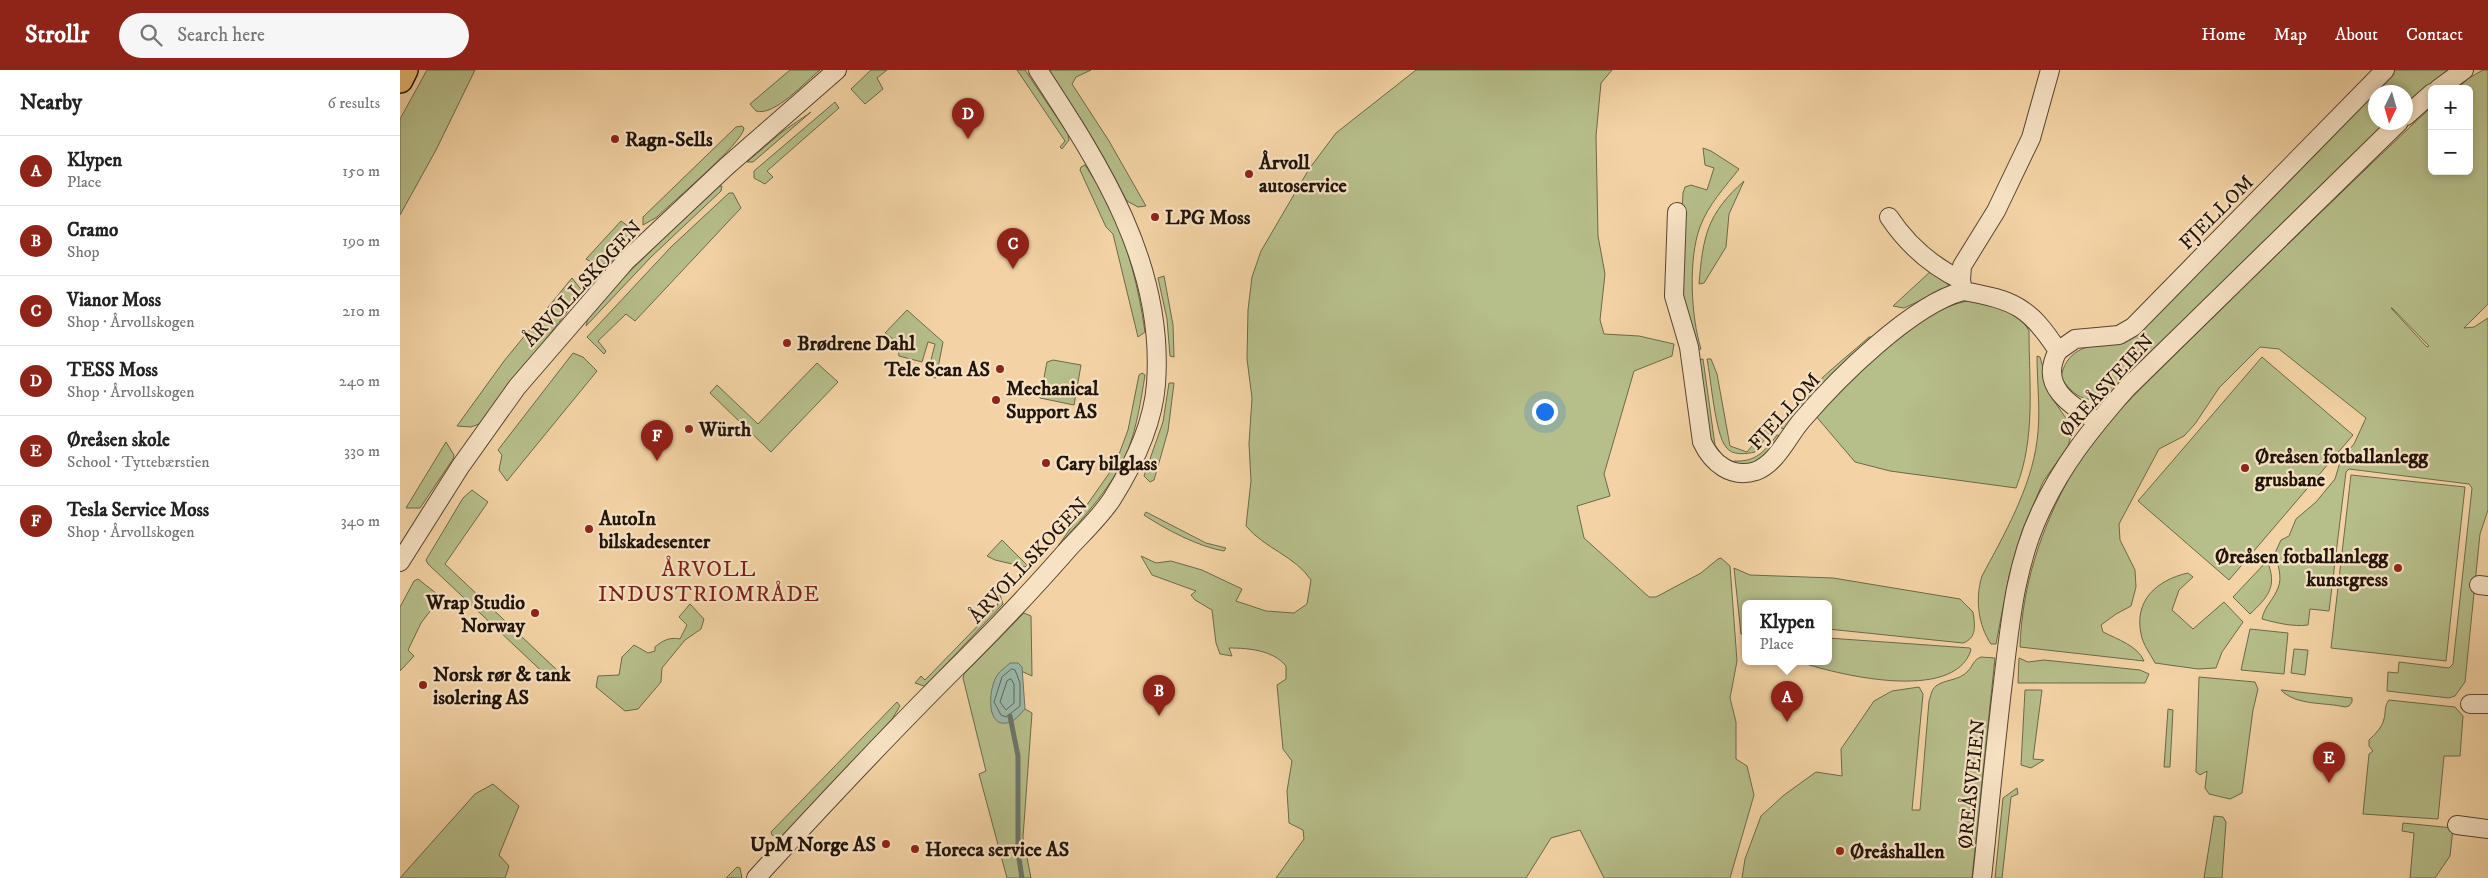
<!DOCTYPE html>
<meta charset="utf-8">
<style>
:root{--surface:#fff;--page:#f6f6f6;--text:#222;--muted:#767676;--line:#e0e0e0;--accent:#8f2418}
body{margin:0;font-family:"IM FELL DW Pica",serif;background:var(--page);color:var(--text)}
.controls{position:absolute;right:15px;top:15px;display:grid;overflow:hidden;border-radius:8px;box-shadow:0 2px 8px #0003}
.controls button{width:45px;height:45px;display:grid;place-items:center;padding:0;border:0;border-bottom:1px solid var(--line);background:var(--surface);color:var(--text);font:25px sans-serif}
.compass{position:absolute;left:1968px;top:15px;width:45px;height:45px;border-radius:50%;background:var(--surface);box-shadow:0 2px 8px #0003;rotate:185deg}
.you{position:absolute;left:1144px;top:341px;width:18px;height:18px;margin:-12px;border:4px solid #fff;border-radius:50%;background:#1a73e8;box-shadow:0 0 0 8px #1a73e833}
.badge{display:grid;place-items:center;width:32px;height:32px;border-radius:50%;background:var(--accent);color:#fff;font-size:16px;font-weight:700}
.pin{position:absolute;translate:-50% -41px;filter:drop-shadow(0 1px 2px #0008)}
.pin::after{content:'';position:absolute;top:26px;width:18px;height:15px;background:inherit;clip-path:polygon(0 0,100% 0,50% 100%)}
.popup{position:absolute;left:1342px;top:530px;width:90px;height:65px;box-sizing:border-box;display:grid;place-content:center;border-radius:8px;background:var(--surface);filter:drop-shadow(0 1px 4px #0005);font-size:16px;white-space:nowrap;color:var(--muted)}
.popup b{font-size:19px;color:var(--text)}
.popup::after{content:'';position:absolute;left:50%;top:100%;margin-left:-10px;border:10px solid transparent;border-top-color:var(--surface)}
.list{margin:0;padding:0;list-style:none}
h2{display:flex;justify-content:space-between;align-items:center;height:65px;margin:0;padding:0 20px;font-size:21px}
h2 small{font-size:16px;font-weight:400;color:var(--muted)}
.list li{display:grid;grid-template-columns:32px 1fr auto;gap:15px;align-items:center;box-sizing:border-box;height:70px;padding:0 20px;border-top:1px solid var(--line)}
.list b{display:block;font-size:19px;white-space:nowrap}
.list p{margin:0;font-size:16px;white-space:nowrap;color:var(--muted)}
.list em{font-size:16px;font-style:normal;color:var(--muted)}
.icon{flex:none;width:28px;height:28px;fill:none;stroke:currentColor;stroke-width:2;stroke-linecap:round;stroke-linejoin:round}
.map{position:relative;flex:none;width:2088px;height:808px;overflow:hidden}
header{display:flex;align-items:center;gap:30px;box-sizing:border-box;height:70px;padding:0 25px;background:var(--accent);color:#fff}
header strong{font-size:24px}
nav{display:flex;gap:28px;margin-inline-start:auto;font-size:18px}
.search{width:350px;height:45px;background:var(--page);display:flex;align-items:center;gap:12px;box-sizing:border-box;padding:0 18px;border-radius:28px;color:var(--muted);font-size:19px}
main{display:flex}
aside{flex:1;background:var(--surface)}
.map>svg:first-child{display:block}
.green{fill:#b6be8a;stroke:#6c694a;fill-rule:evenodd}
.water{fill:#9bb7a9;stroke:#6a7669}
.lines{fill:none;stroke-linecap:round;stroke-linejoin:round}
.shore{stroke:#5e6659;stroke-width:1}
.stream{stroke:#6a7669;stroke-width:5}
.minor-casing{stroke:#564430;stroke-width:20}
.highway-casing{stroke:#211409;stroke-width:28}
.minor{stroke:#f7e2c4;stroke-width:18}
.highway{stroke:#eaba72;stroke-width:25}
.poi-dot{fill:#8f2418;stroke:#f7e2c4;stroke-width:2}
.labels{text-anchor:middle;stroke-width:4.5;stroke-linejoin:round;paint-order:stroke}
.poi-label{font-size:20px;font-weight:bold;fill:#211409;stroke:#f7e2c4;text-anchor:start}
.street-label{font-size:20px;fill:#211409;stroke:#f7e2c4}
.quarter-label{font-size:22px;letter-spacing:1px;fill:#7a1f14;stroke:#f7e2c4}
</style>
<header>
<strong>Strollr</strong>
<div class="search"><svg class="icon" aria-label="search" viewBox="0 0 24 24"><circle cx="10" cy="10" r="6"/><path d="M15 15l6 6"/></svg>Search here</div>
<nav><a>Home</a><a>Map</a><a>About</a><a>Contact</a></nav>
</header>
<main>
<aside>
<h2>Nearby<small>6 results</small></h2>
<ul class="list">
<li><span class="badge">A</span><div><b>Klypen</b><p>Place</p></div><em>150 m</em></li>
<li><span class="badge">B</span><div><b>Cramo</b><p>Shop</p></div><em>190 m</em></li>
<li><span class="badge">C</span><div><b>Vianor Moss</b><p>Shop · Årvollskogen</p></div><em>210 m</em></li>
<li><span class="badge">D</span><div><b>TESS Moss</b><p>Shop · Årvollskogen</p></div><em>240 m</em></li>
<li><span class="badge">E</span><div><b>Øreåsen skole</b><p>School · Tyttebærstien</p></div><em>330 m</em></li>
<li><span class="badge">F</span><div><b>Tesla Service Moss</b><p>Shop · Årvollskogen</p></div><em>340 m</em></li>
</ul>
</aside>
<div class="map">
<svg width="2088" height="808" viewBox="0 0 2088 808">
<rect width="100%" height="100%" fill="#f3d3a5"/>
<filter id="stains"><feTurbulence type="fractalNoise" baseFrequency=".004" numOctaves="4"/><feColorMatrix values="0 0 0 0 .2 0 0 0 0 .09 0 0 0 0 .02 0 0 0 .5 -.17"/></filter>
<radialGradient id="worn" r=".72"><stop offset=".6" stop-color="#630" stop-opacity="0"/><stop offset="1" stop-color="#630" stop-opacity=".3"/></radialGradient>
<!-- green -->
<path class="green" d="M27,0H75L36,80L0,145V49Z
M390,0H420C406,11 374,47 356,41L350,34Z
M471,0H487L477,8L483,19L465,34L451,19Z
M617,0H625L668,64L669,70L662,79L660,77L665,71Z
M648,0H691L676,7L672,14L709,71L746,136L738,137L727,131L684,54Z
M1016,0H1212L1201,13L1196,66L1198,166L1205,204L1200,250L1204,264L1239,266L1274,274L1272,286L1234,301L1204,404L1210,426L1177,436L1184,468L1249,527H1256L1301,503L1318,489L1321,488L1330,496L1337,591L1330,628L1336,652V689L1347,696L1354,725L1330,808H1204L1180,760L1151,768L1126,808H876L904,769L903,760L889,753L887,721L892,691L883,679L877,615L886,609V596C873,580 848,578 829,578L832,586L820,584L816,573L812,540L795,530L791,525L796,521L752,505L741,486L756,493L771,491L802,500L842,519L836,531L866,541L894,543L907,534L911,510C895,486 864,478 846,456L851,411L849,374L852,328L847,289L848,240L852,207L861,181L909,99L936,63Z
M1994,0H2048L2006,38V22H1976V52L1990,53L1707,326C1686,335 1672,325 1661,307C1666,282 1684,275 1707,274L1943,52Z
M2083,0H2088V234L2064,258L2074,257L2088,248V440L2080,464L2065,612L2055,626L2049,628L1987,621L1988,602L1998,603L1999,592L2049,598L2053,594L2072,418L2069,414L1949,399L1946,402L1929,541L1910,539L1908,555C1893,557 1877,553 1862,549C1864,537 1874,529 1878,518C1883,507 1877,493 1875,483L1881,470L1889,466L1896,449L1916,432L1935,409L1941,389L1954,374L1966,348L1879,279L1860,277L1819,318L1795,354L1784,366L1759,379L1719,454L1720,470L1735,500L1736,517L1731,536L1716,544L1701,555L1703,562C1717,569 1738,576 1744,591L1620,577C1622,516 1641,458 1671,405C1702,352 1750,310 1793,267C1872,189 1952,112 2032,36V101H2069V19H2056L2069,8ZM1991,238H1992L2029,276L2027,277Z
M435,32L439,38L367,101L373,107L365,114L354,108V101Z
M411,42L353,92H347L382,62Z
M342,56L344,58C343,73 272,132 257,147L243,155V147L336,57Z
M1303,78L1311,81L1339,99C1325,117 1308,135 1300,157C1288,189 1291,247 1301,279L1296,281L1278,221L1283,123L1285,117L1291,115L1307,120L1314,98L1305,95Z
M685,95C693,108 703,121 709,135C728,175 739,219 745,262L738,267L713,164L706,157L680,100L681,97Z
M1344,111L1329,144L1326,177L1304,213L1299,214C1303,166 1307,144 1344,111Z
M322,116L321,121L251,187L186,256L188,248L221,210L316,117Z
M329,123H333L341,138L235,251L226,244L198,271L206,281L204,284L187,267L271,177Z
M221,151L232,159C235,181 208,204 186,189Z
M1531,201L1548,214V218L1504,238L1493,236Z
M764,206L773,255L774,287L770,286L767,249L758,208Z
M172,208L183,222L178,228L79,354L71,357L57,356L104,291Z
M1567,231C1591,234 1617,238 1629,261C1629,313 1636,368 1616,418L1490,401L1455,392L1415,345C1456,307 1512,242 1567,231Z
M507,240L543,272L536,308L527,306L535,274L528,272L522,292L499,286L497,272L485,263Z
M1469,267H1478L1386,359L1381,358C1401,321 1438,295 1469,267Z
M173,283L183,287L197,301L107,411L99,400L102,385L98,380Z
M1637,286L1640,287L1652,328L1672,357V363L1668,376L1643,412L1622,461L1609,506L1596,574H1591C1578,555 1575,528 1582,506C1604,465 1631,418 1637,371C1641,343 1637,314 1637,286Z
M1862,287L1953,365L1829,510L1738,431Z
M1303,289L1315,375L1320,382L1318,387L1309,373L1298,290Z
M1307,289H1311L1317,304L1330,376L1347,382L1366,359L1371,361L1355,382C1346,384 1332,386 1326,377C1315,364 1311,308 1307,289Z
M653,290L681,295L674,335L640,328L647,292Z
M417,293L438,312L371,382L310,323L317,315L358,354Z
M742,303L745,305C741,330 737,356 728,380C713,416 684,447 658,476L715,395L728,360L739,305Z
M769,313H774L768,361L754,410L750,412L744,406L763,352Z
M1377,365L1382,366L1377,376L1352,396L1332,395L1334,391C1356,392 1364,382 1377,365Z
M46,372L54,385L53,389L20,438H6Z
M1951,405L2065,417L2046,591L1931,578Z
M72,420L88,432L45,494L159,602L151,610L28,494L26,490L63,428Z
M746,442L806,473L826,478L824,481C799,477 765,459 744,445Z
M602,470L627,495L625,497L595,490L587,486Z
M1867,491C1878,516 1868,527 1850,544L1833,527Z
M1334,498L1350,505L1433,508L1560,529L1573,542C1575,555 1577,568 1563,573L1428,559V533H1346V563L1341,564Z
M1788,503L1793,507L1779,520L1772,540L1793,559L1824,532L1843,552L1822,582L1816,598L1798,599L1755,593C1750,583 1743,575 1741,564C1734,530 1757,510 1788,503Z
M18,509L37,524L34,536L21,553L8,580L14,586L0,601V537L14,511Z
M600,525L603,534L530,611L524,616L515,613L521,606L525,610L597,536L598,532L595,531Z
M290,534L304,549L301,559L285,570L262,598L261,612L238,639L225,641L196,617L198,606L219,605L222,587L234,575L248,583L255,581V577C263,570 270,567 280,569L287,555L279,547Z
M624,543L631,546L632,606L621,601L591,641C605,658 612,652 625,639L632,643L623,767L631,808H607L579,704L586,701L563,608L564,604Z
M1850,559L1888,563L1884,604L1841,600Z
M1428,568L1570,578L1571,580C1554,634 1434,604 1397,591H1428Z
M1894,579L1908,580L1905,605L1891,603Z
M1581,587L1595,588L1572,808H1342L1345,789L1361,746L1384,725L1416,702L1442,706L1441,679L1474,631L1492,621L1519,617L1523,624L1512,740H1520L1529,631C1531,626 1531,620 1536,616C1545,609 1559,611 1568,601C1573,596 1573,590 1581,587Z
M1619,588L1628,592L1644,590L1740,600L1749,604L1745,613H1618Z
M1799,607L1855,612L1858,619L1853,640L1842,723L1830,729L1809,724L1805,718L1807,701L1800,705L1796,702Z
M1625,620H1642L1633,689L1644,690L1631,698L1621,695Z
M1881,620L1952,628V632L1949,636L1945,637C1925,632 1896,636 1881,620Z
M1989,630L2055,637L2063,646L2060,686H2044L2038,749L1963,744L1969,684L1973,681L1969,676V670C1975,664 1982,658 1984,649C1986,642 1984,636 1989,630Z
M497,632L500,636L492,649L380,770L372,765L371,762Z
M1768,639L1773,640L1770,697H1764Z
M93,714L119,736L99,785L109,796L105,808H0L75,724Z
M1617,718L1618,724L1611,727L1602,808H1595L1603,728Z
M1814,746L1823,747L1826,752L1822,808H1804Z
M2003,753L2053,758L2050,786L2035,808H2010L2014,763L2002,761Z
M337,797L340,798L342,808H326Z"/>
<!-- water -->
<path class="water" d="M610,593H618L622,597L625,639C621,643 616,650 610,652C585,661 588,617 598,604C601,600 606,597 610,593Z"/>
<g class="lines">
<!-- shore -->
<path class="shore" d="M612,599L615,600L620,613V636L606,647L601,645L594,632L602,607Z
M611,609L614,614V633L606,640L600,632L607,611Z"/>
<!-- stream -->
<path class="stream" d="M610,646L618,686V782L622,808"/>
<defs>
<path id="minor" d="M1650,0L1631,68L1596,141L1562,196L1561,210L1563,221C1614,230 1630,237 1658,281L1675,269L1719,265L1733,257L1985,0
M2038,19L2064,0
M2006,46L2032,23
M1277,142L1274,226L1289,277L1302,372C1312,393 1331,409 1356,401C1377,393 1388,366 1402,350C1437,309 1511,235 1563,221
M1489,147C1507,174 1532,196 1561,210
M1658,281C1638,316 1671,336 1697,351
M0,492L60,397L117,317L225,192L327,96L437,0
M2079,515L2088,516
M2070,634H2088
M2057,755L2088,759
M356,808C424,734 493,660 565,589C601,553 636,516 670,477C684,462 701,446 712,429C734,394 753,355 756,314C765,194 700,95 638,0
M1582,808C1589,743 1595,677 1603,612C1610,554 1615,496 1640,443C1661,396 1692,358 1726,319L1999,52"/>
<path id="highway" d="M0,10L5,0"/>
</defs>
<!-- minor casing -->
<use href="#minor" class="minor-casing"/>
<!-- highway casing -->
<use href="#highway" class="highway-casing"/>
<!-- minor -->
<use href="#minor" class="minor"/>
<!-- highway -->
<use href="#highway" class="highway"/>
</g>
<!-- markers -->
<g class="poi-dot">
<circle cx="215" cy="69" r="5"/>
<circle cx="849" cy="104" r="5"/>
<circle cx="755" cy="147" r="5"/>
<circle cx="387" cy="273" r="5"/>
<circle cx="600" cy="299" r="5"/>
<circle cx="596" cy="330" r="5"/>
<circle cx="289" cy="359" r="5"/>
<circle cx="646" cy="393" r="5"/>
<circle cx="1845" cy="398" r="5"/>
<circle cx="189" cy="459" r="5"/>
<circle cx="1998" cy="498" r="5"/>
<circle cx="135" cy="543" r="5"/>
<circle cx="23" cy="615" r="5"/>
<circle cx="486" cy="774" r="5"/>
<circle cx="515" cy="779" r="5"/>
<circle cx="1440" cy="781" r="5"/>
</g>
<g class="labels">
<!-- poi labels -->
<g class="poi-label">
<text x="225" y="76">Ragn-Sells</text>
<text x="859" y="99">Årvoll<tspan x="859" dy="23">autoservice</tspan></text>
<text x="765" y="154">LPG Moss</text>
<text x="397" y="280">Brødrene Dahl</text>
<text x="590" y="306" text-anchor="end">Tele Scan AS</text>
<text x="606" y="325">Mechanical<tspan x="606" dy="23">Support AS</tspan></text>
<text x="299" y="366">Würth</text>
<text x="1855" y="393">Øreåsen fotballanlegg<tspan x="1855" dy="23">grusbane</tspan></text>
<text x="656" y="400">Cary bilglass</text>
<text x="199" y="455">AutoIn<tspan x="199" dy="23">bilskadesenter</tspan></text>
<text x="1988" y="493" text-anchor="end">Øreåsen fotballanlegg<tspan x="1988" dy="23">kunstgress</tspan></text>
<text x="125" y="539" text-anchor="end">Wrap Studio<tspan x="125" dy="23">Norway</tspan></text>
<text x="33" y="611">Norsk rør &amp; tank<tspan x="33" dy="23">isolering AS</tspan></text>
<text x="476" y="781" text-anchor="end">UpM Norge AS</text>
<text x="525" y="786">Horeca service AS</text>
<text x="1450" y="788">Øreåshallen</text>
</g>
<!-- street labels -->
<g class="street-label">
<text transform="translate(1816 142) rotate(-45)" y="7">FJELLOM</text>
<text transform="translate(182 213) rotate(-47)" y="7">ÅRVOLLSKOGEN</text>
<text transform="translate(1706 315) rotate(-48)" y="7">ØREÅSVEIEN</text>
<text transform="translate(1384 341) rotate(-48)" y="7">FJELLOM</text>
<text transform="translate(628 490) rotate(-47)" y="7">ÅRVOLLSKOGEN</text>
<text transform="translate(1571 714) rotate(-84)" y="7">ØREÅSVEIEN</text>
</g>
<!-- quarter labels -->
<g class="quarter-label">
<text x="309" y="506">ÅRVOLL<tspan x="309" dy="25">INDUSTRIOMRÅDE</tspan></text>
</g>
</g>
<rect width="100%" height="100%" filter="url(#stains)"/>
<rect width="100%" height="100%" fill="url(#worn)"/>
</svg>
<div class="controls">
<button>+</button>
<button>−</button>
</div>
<svg class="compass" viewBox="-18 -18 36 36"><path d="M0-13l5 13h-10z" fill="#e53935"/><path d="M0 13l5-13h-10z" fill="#767676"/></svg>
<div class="you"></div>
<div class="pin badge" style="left:1387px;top:652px">A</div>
<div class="popup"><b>Klypen</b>Place</div>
<div class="pin badge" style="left:759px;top:646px">B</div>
<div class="pin badge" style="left:613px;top:199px">C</div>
<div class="pin badge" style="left:568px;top:69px">D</div>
<div class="pin badge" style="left:1929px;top:713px">E</div>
<div class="pin badge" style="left:257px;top:391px">F</div>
</div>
</main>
